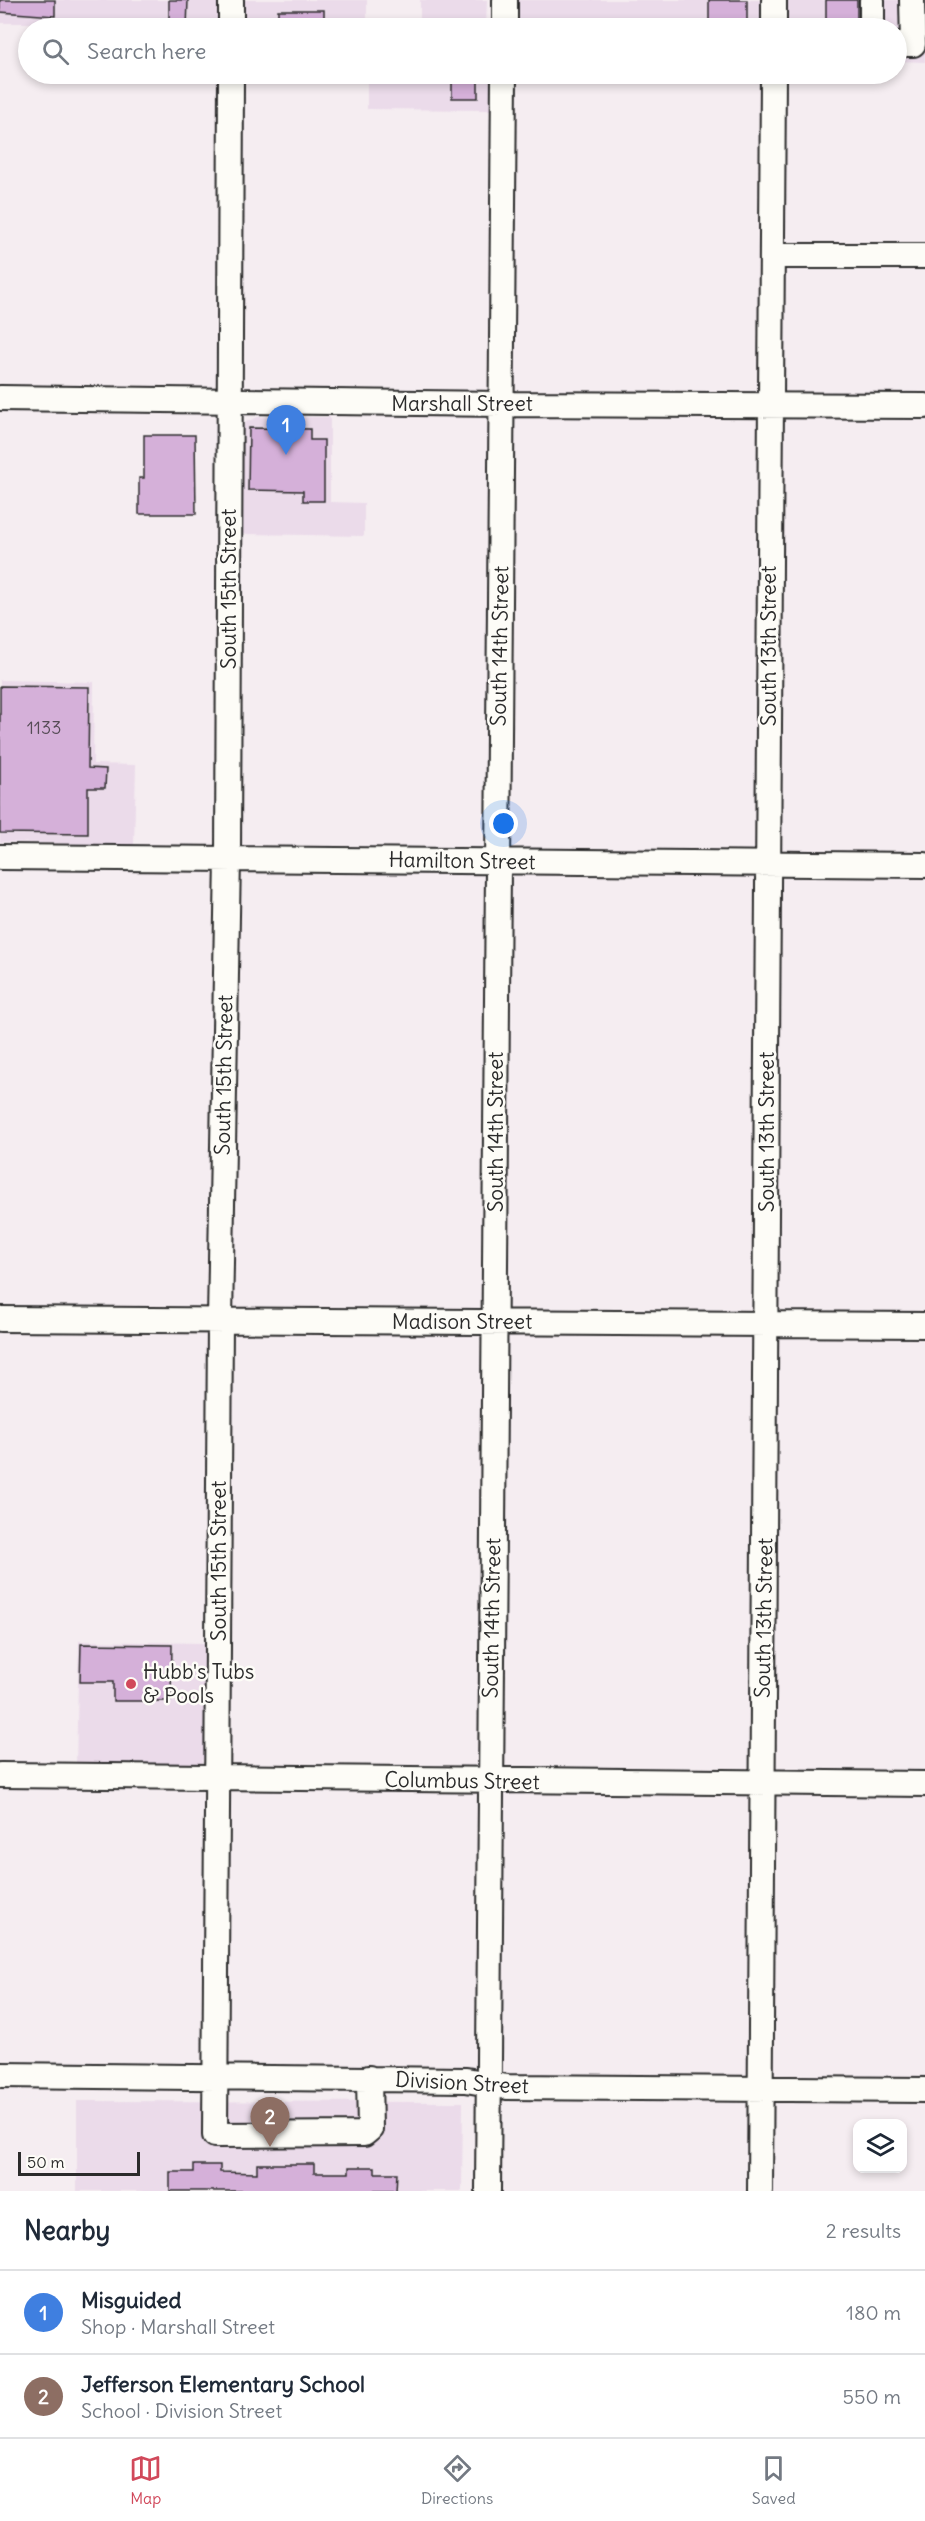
<!DOCTYPE html>
<meta charset="utf-8">
<style>
:root{--surface:#fff;--page:#f2f2f3;--text:#1f2937;--muted:#747a83;--line:#e0e1e3;--accent:#d1495b}
body{margin:0;font-family:Delius,sans-serif;background:var(--page);color:var(--text)}
.controls{position:absolute;right:18px;bottom:18px;display:grid;overflow:hidden;border-radius:12px;box-shadow:0 3px 9px #0003}
.controls button{width:54px;height:54px;display:grid;place-items:center;padding:0;border:0;border-bottom:2px solid var(--line);background:var(--surface);color:var(--text);font:30px sans-serif}
.scale{position:absolute;left:18px;bottom:15px;width:122px;box-sizing:border-box;padding-left:6px;border:3px solid #2b2b2b;border-top:0;font-size:16px;line-height:21px;white-space:nowrap;color:#2b2b2b;-webkit-text-stroke:4px #fdfcf7;paint-order:stroke}
.you{position:absolute;left:504px;top:824px;width:21px;height:21px;margin:-15px;border:4px solid #fff;border-radius:50%;background:#1a73e8;box-shadow:0 0 0 9px #1a73e833}
.badge{display:grid;place-items:center;width:39px;height:39px;border-radius:50%;background:var(--accent);color:#fff;font-size:20px;font-weight:700}
.pin{position:absolute;translate:-50% -50px;filter:drop-shadow(0 2px 3px #0008)}
.pin::after{content:'';position:absolute;top:32px;width:21px;height:18px;background:inherit;clip-path:polygon(0 0,100% 0,50% 100%)}
.list{margin:0;padding:0;list-style:none}
h2{display:flex;justify-content:space-between;align-items:center;height:78px;margin:0;padding:0 24px;font-size:26px}
h2 small{font-size:20px;font-weight:400;color:var(--muted)}
.list li{display:grid;grid-template-columns:39px 1fr auto;gap:18px;align-items:center;box-sizing:border-box;height:84px;padding:0 24px;border-top:2px solid var(--line)}
.list b{display:block;font-size:22px;white-space:nowrap}
.list p{margin:0;font-size:20px;white-space:nowrap;color:var(--muted)}
.list em{font-size:20px;font-style:normal;color:var(--muted)}
.icon{flex:none;width:33px;height:33px;fill:none;stroke:currentColor;stroke-width:2;stroke-linecap:round;stroke-linejoin:round}
.map{position:relative;flex:none;width:925px;height:2191px;overflow:hidden}
.search{position:absolute;background:var(--surface);box-shadow:0 3px 9px #0003;left:18px;right:18px;top:18px;height:66px;display:flex;align-items:center;gap:15px;box-sizing:border-box;padding:0 21px;border-radius:33px;color:var(--muted);font-size:22px}
.sheet{height:246px;background:var(--surface)}
nav{display:flex;justify-content:space-around;align-items:center;box-sizing:border-box;height:84px;border-top:2px solid var(--line);background:var(--surface);font-size:16px;color:var(--muted)}
nav a{display:grid;justify-items:center;gap:3px}
nav .on{color:var(--accent)}
.map>svg:first-child{display:block}
.built{fill:#ebdbea}
.building{fill:#d5b0d9;stroke:#2b2b2b;stroke-width:1.5}
.lines{fill:none;stroke-linecap:round;stroke-linejoin:round}
.minor-casing{stroke:#2b2b2b;stroke-width:28}
.minor{stroke:#fdfcf7;stroke-width:24}
.poi-dot{fill:#d1495b;stroke:#fdfcf7;stroke-width:2}
.labels{text-anchor:middle;stroke-width:5;stroke-linejoin:round;paint-order:stroke}
.number-label{font-size:18px;fill:#564c56}
.street-label{font-size:21px;fill:#2b2b2b;stroke:#fdfcf7}
.poi-label{font-size:21px;fill:#2b2b2b;stroke:#fdfcf7;text-anchor:start}
</style>
<div class="map">
<svg width="925" height="2191" viewBox="0 0 925 2191">
<rect width="100%" height="100%" fill="#f5edf1"/>
<filter id="ink" filterUnits="userSpaceOnUse"><feTurbulence type="fractalNoise" baseFrequency=".0167" numOctaves="2"/><feDisplacementMap in="SourceGraphic" scale="12" xChannelSelector="R" yChannelSelector="G"/><feConvolveMatrix kernelMatrix="1 2 1 2 8 2 1 2 1" color-interpolation-filters="sRGB"/></filter>
<g filter="url(#ink)">
<!-- built -->
<path class="built" d="M0,0H367V27L57,28V23H0Z
M420,0H487L486,28H420Z
M519,0H925V62L897,61L896,28H519Z
M367,74H490V110L367,109Z
M258,417H330V502L364,503V536L242,534L243,428L246,422Z
M0,680L94,682L93,764L136,765L134,845L0,842Z
M79,1641L205,1643L204,1756L201,1765L198,1767L76,1766Z
M77,2101L463,2102L462,2191H77Z"/>
<!-- building -->
<path class="building" d="M0,0H55V16L0,12Z
M169,0H188L187,28H169Z
M709,0H747V28H709Z
M826,0H857V28H826Z
M278,10H324V28H278Z
M452,74H478V98H452Z
M249,428L310,429V440H324V501H303V491L248,490Z
M144,435H195L196,514H139V478H144Z
M0,686L89,687L88,768L106,769L105,788H88V834L0,833Z
M81,1644L172,1645L171,1701H113V1682H80Z
M257,2164H314V2173H349V2167H375V2173H397L396,2191H170V2172H194V2165H220V2172L257,2173Z"/>
<g class="lines">
<defs>
<path id="minor" d="M872,0V28
M231,28V0
M505,28V0
M774,28V0
M896,44H913L912,0
M231,74L228,858L220,1320L215,2135L364,2134L370,2129L369,2078
M772,256H925
M0,398L502,404L925,406
M0,857L925,865
M0,1319L925,1325
M0,1775L925,1784
M0,2075L466,2080L507,2087L925,2090
M488,2191L504,74
M760,2191L773,74"/>
</defs>
<!-- minor casing -->
<use href="#minor" class="minor-casing"/>
<!-- minor -->
<use href="#minor" class="minor"/>
</g>
</g>
<!-- markers -->
<circle class="poi-dot" cx="131" cy="1684" r="6"/>
<g class="labels">
<!-- number labels -->
<g class="number-label">
<text x="44" y="734">1133</text>
</g>
<!-- street labels -->
<g class="street-label">
<text x="462" y="411">Marshall Street</text>
<text transform="translate(229 589) rotate(-90)" y="7">South 15th Street</text>
<text transform="translate(500 646) rotate(-89)" y="7">South 14th Street</text>
<text transform="translate(769 646) rotate(-90)" y="7">South 13th Street</text>
<text transform="translate(462 861) rotate(1)" y="7">Hamilton Street</text>
<text transform="translate(224 1075) rotate(-89)" y="7">South 15th Street</text>
<text transform="translate(496 1132) rotate(-90)" y="7">South 14th Street</text>
<text transform="translate(767 1132) rotate(-90)" y="7">South 13th Street</text>
<text x="462" y="1329">Madison Street</text>
<text transform="translate(219 1561) rotate(-90)" y="7">South 15th Street</text>
<text transform="translate(492 1618) rotate(-89)" y="7">South 14th Street</text>
<text transform="translate(764 1618) rotate(-89)" y="7">South 13th Street</text>
<text transform="translate(462 1781) rotate(1)" y="7">Columbus Street</text>
<text transform="translate(462 2083) rotate(3)" y="7">Division Street</text>
</g>
<!-- poi labels -->
<g class="poi-label">
<text x="143" y="1679">Hubb's Tubs<tspan x="143" dy="24">&amp; Pools</tspan></text>
</g>
</g>
</svg>
<div class="controls">
<button><svg class="icon" aria-label="layers" viewBox="0 0 24 24"><path d="M12 4l9 5-9 5-9-5zM3 14l9 5 9-5"/></svg></button>
</div>
<div class="scale">50 m</div>
<div class="you"></div>
<div class="pin badge" style="left:286px;top:455px;background:#3f7fe0">1</div>
<div class="pin badge" style="left:270px;top:2147px;background:#8d6e63">2</div>
<div class="search"><svg class="icon" aria-label="search" viewBox="0 0 24 24"><circle cx="10" cy="10" r="6"/><path d="M15 15l6 6"/></svg>Search here</div>
</div>
<section class="sheet">
<h2>Nearby<small>2 results</small></h2>
<ul class="list">
<li><span class="badge" style="background:#3f7fe0">1</span><div><b>Misguided</b><p>Shop · Marshall Street</p></div><em>180 m</em></li>
<li><span class="badge" style="background:#8d6e63">2</span><div><b>Jefferson Elementary School</b><p>School · Division Street</p></div><em>550 m</em></li>
</ul>
</section>
<nav>
<a class="on"><svg class="icon" aria-label="map" viewBox="0 0 24 24"><path d="M3 6l6-2 6 2 6-2v14l-6 2-6-2-6 2zM9 4v14M15 6v14"/></svg>Map</a>
<a><svg class="icon" aria-label="directions" viewBox="0 0 24 24"><path d="M12 3l9 9-9 9-9-9zM9 14v-3h6M13 9l2 2-2 2"/></svg>Directions</a>
<a><svg class="icon" aria-label="saved" viewBox="0 0 24 24"><path d="M7 4h10v16l-5-4-5 4z"/></svg>Saved</a>
</nav>
